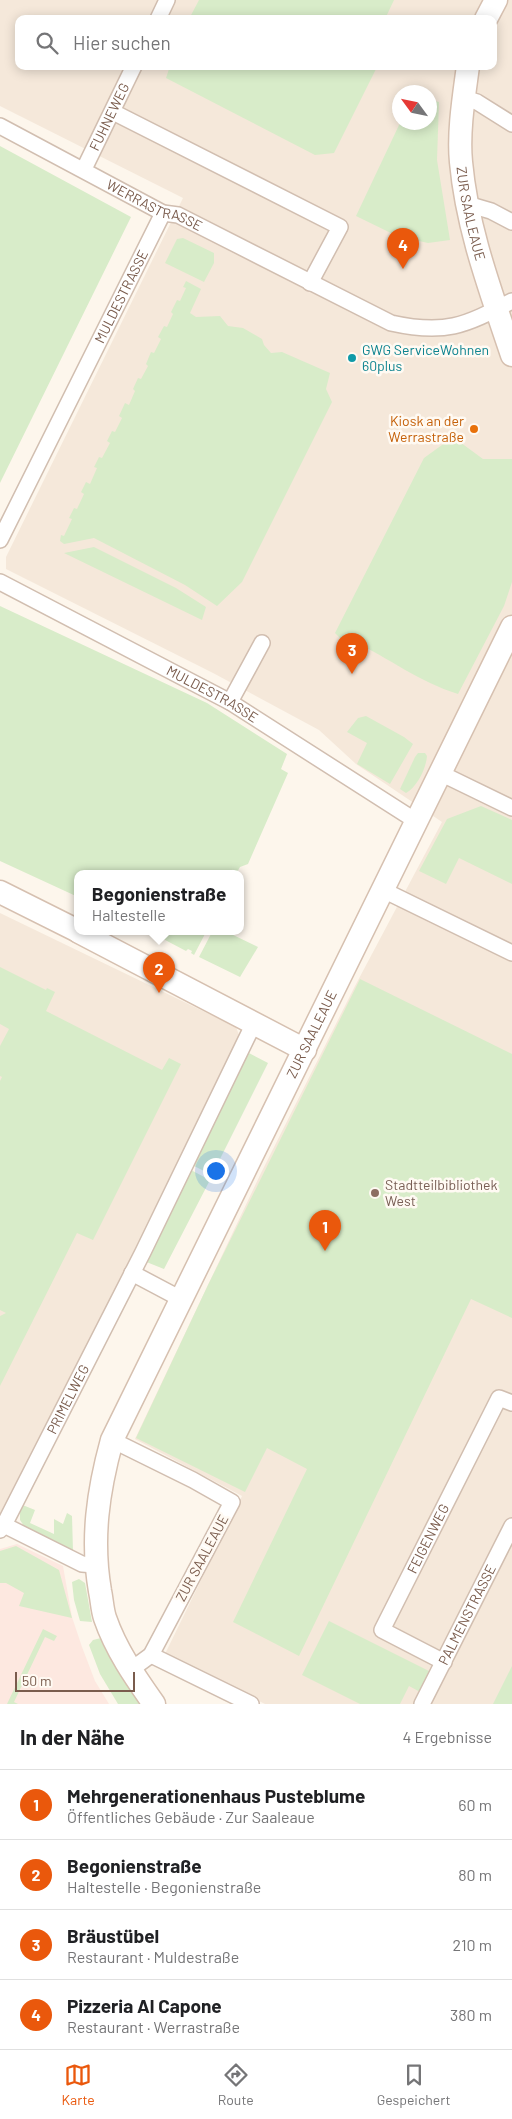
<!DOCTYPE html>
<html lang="de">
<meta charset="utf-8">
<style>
:root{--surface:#fff;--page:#f6f6f6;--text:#202124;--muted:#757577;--line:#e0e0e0;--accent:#ea580c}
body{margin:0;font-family:Barlow,sans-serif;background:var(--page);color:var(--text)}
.compass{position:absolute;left:392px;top:85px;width:45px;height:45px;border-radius:50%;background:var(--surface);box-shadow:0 2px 12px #0003;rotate:303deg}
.scale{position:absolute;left:15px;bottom:12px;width:120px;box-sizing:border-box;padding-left:5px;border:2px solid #7a5c4d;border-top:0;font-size:14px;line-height:18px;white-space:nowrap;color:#7a5c4d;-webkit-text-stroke:4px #fffaf3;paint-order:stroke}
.you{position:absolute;left:215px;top:1170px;width:18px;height:18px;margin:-12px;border:4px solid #fff;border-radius:50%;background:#1a73e8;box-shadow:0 0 0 8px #1a73e833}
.badge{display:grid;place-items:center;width:32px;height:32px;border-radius:50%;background:var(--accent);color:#fff;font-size:16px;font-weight:700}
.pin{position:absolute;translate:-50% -41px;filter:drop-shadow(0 1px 2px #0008)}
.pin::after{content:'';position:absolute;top:26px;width:18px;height:15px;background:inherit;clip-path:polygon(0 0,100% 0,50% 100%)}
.popup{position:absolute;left:74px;top:870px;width:170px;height:65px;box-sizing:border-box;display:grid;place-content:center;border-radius:10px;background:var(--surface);filter:drop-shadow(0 1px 4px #0005);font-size:16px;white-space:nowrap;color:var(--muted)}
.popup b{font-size:19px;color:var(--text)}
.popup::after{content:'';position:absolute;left:50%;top:100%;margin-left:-10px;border:10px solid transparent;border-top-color:var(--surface)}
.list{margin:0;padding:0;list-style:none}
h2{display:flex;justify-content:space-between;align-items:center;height:65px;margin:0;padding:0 20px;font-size:21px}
h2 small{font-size:16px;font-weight:400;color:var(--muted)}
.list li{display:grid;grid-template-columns:32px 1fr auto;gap:15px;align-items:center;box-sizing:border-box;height:70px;padding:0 20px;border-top:1px solid var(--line)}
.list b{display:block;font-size:19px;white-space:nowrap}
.list p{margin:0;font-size:16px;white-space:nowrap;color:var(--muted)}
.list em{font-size:16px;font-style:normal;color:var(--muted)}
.icon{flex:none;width:28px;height:28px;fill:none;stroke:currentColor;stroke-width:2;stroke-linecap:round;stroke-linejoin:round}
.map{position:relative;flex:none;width:512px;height:1704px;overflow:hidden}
.search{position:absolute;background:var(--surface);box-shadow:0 2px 12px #0003;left:15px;right:15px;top:15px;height:55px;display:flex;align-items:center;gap:12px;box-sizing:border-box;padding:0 18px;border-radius:10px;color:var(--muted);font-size:19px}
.sheet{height:345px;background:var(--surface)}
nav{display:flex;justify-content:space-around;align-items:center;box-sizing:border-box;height:70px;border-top:1px solid var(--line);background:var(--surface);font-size:14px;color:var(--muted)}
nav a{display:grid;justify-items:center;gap:2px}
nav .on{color:var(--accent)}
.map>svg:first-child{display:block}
.residential{fill:#f5e8da;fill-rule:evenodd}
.commercial{fill:#fde8e0}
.green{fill:#d8ecc9}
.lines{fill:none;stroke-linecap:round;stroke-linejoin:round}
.street-casing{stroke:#d1beb0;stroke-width:18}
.secondary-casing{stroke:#d6c0b0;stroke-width:25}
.street{stroke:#fff;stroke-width:15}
.secondary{stroke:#fff;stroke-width:22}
.culture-dot{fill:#0f9aa8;stroke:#fffaf3;stroke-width:2}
.food-dot{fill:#e8710a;stroke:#fffaf3;stroke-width:2}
.education-dot{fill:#8d6e63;stroke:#fffaf3;stroke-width:2}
.labels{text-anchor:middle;stroke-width:5;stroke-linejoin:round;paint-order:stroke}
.street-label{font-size:14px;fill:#7a5c4d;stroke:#fffaf3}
.culture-label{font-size:14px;fill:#0d838f;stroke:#fffaf3;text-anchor:start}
.food-label{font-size:14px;fill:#c56008;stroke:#fffaf3;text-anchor:end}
.education-label{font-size:14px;fill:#785e54;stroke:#fffaf3;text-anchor:start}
</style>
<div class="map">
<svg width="512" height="1704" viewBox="0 0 512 1704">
<rect width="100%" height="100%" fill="#fdf6ec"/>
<!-- residential -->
<path class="residential" d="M0,0H512V1704H265L165,1654L242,1496L135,1439L261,1173L355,986L442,822L356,764L319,730L213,673L6,569V557L183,198L0,106ZM19,19H493V66H19ZM400,92H430V122H400Z
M0,913L236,1027L239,1035L238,1044L0,1530Z"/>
<!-- commercial -->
<path class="commercial" d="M17,1544L63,1566L72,1617L82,1647L95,1681L109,1704H0V1549Z"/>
<!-- green -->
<path class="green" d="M199,0H394L385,19H189Z
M170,66H375L377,67L334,153L315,155L166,78Z
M430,100L439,102L437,160L450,240L428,243L397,236L356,216L400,123L430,122Z
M0,146L131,217L0,483Z
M183,238L214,253V263L204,282L165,263L177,239Z
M186,281L201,289L190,313L196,317L220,316L228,326L243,328L262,339L264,345L271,353L282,352L330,373L326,389L332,402L242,582L217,606L185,585L94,538L64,544L60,541L61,535L64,536L72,519L69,518L74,508L77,509L84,494L81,492L86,482L90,484L97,468L94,467L99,457L102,458L110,443L107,441L112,431L115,432L122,418L119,416L125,403L129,405L135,391L133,389L138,378L141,379L148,366L146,364L151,352L154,353L161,339L158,337L164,326L167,327L173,314L171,312L177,300L180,301L186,288L183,287Z
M453,437L483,459H512V582L504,606L458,694C419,682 389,658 353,641L346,644L335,633L424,458Z
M94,547L176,588L206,607L202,620L64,553Z
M0,606L207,703L287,754L281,769L288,773L248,864L240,867L236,874H232L233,869L231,874H78V897L0,861Z
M366,716L404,737L413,744L390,784L357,764L367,743L347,732L358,718Z
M418,753H425L427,756C426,769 417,787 406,793L400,789L415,757Z
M481,806L512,820V884L459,858L446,884L419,871L447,819Z
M150,932H206L194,955L191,953L192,951L188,949L186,951Z
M212,932H227L258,947L240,977L199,957Z
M0,967L46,990L47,988L55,992L46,1011L162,1070L169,1058L181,1064L93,1240L77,1233L0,1386V1316L6,1313L0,1310V1081L2,1077L0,1076V1046L9,1029L0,1024Z
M360,979L512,1054V1318L471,1299L299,1656L233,1622L307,1469L267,1448L245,1492L136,1438L208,1285Z
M247,1052L268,1063L212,1175L192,1165Z
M189,1169L210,1180L164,1269L144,1261Z
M20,1504L35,1510L30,1523L54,1534V1519L63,1524L67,1513L72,1516L73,1551L26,1529L20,1520Z
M16,1546L59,1570L72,1618L19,1606L24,1593L6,1583H0V1551Z
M79,1579L85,1583L92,1622L80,1621L74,1600L72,1582Z
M329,1621L431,1672L422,1693L409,1686L400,1704H360L302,1675Z
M43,1629L57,1636L54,1641L45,1637L14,1702L18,1704H7Z
M101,1638L139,1704H118L100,1674L89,1645L93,1640Z
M512,1666V1704H493Z"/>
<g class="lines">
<defs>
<g id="street">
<path d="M158,19L167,0"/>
<path d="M464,98L477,102L512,124"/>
<path d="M113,112L340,227L310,283"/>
<path id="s1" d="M0,126L163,213L178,215L391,323C445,335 464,326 512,301"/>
<path id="s2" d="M84,169L134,66"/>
<path d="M467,204L491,211L512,222"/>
<path id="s3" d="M0,540L163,213"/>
<path id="s4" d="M0,582L230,702L416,821"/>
<path d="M230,702L262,643"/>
<path d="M440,773L512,808"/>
<path d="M383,890L512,953"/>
<path d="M132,1273L181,1299"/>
<path d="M112,1440L193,1480L232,1502L151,1655L136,1666L129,1668"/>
<path id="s5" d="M4,1525L143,1252L254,1023"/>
<path d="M0,1530L4,1525L82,1564L95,1565"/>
<path d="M151,1655L251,1704"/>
<path id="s6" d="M444,1662L382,1630L499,1398L512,1403"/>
<path id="s7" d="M422,1704L512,1526"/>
</g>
<g id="secondary">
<path d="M486,19L496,0"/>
<path id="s8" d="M468,66C464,96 458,132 461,162C467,229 491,292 512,355"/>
<path d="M0,892L78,931"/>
<path d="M79,932L305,1050"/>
<path id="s9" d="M154,1704C135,1677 116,1650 105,1618C102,1609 102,1600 100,1591C91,1539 98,1491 112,1440L512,627"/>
</g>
</defs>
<!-- street casing -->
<use href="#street" class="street-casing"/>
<!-- secondary casing -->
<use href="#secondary" class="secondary-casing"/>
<!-- street -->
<use href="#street" class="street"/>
<!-- secondary -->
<use href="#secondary" class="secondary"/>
</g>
<!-- markers -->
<circle class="culture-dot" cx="352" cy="358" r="5"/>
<circle class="food-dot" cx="474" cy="429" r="5"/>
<circle class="education-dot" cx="375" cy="1193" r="5"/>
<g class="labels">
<!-- street labels -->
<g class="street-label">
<text dy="5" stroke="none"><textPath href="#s2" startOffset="58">FUHNEWEG</textPath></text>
<text dy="5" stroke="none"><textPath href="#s1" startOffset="174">WERRASTRASSE</textPath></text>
<text dy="5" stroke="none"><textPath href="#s8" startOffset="149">ZUR SAALEAUE</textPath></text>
<text dy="5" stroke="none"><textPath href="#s3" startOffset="272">MULDESTRASSE</textPath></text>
<text dy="5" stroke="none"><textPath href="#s4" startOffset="240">MULDESTRASSE</textPath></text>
<text dy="5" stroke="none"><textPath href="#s9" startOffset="732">ZUR SAALEAUE</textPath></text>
<text dy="5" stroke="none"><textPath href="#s5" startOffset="141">PRIMELWEG</textPath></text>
<text dy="5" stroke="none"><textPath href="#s6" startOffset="172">FEIGENWEG</textPath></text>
<text transform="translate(202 1558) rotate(-62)" y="5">ZUR SAALEAUE</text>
<text dy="5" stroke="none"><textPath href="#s7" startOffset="100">PALMENSTRASSE</textPath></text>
</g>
<!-- culture labels -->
<g class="culture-label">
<text x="362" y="355">GWG ServiceWohnen<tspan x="362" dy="16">60plus</tspan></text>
</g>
<!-- food labels -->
<g class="food-label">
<text x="464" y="426">Kiosk an der<tspan x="464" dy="16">Werrastraße</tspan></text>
</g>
<!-- education labels -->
<g class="education-label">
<text x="385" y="1190">Stadtteilbibliothek<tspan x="385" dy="16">West</tspan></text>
</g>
</g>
</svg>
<svg class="compass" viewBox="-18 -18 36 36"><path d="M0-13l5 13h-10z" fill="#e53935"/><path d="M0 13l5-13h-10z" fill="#757577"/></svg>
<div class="scale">50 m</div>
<div class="you"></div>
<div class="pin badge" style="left:325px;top:1251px">1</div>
<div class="pin badge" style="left:159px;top:993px">2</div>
<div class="popup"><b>Begonienstraße</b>Haltestelle</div>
<div class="pin badge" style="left:352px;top:674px">3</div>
<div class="pin badge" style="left:403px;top:269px">4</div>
<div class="search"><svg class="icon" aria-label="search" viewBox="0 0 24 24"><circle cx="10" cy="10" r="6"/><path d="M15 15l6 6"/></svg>Hier suchen</div>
</div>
<section class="sheet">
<h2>In der Nähe<small>4 Ergebnisse</small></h2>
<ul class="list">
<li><span class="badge">1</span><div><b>Mehrgenerationenhaus Pusteblume</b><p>Öffentliches Gebäude · Zur Saaleaue</p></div><em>60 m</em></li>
<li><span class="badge">2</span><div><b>Begonienstraße</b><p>Haltestelle · Begonienstraße</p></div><em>80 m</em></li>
<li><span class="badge">3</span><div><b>Bräustübel</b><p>Restaurant · Muldestraße</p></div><em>210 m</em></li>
<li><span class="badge">4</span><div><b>Pizzeria Al Capone</b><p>Restaurant · Werrastraße</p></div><em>380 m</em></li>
</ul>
</section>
<nav>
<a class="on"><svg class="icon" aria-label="map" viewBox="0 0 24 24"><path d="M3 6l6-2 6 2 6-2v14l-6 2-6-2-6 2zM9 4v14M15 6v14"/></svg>Karte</a>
<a><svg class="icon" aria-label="directions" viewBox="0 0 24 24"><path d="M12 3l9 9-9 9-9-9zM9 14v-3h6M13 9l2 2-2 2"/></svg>Route</a>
<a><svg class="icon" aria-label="saved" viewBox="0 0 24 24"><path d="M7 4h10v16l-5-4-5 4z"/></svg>Gespeichert</a>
</nav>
